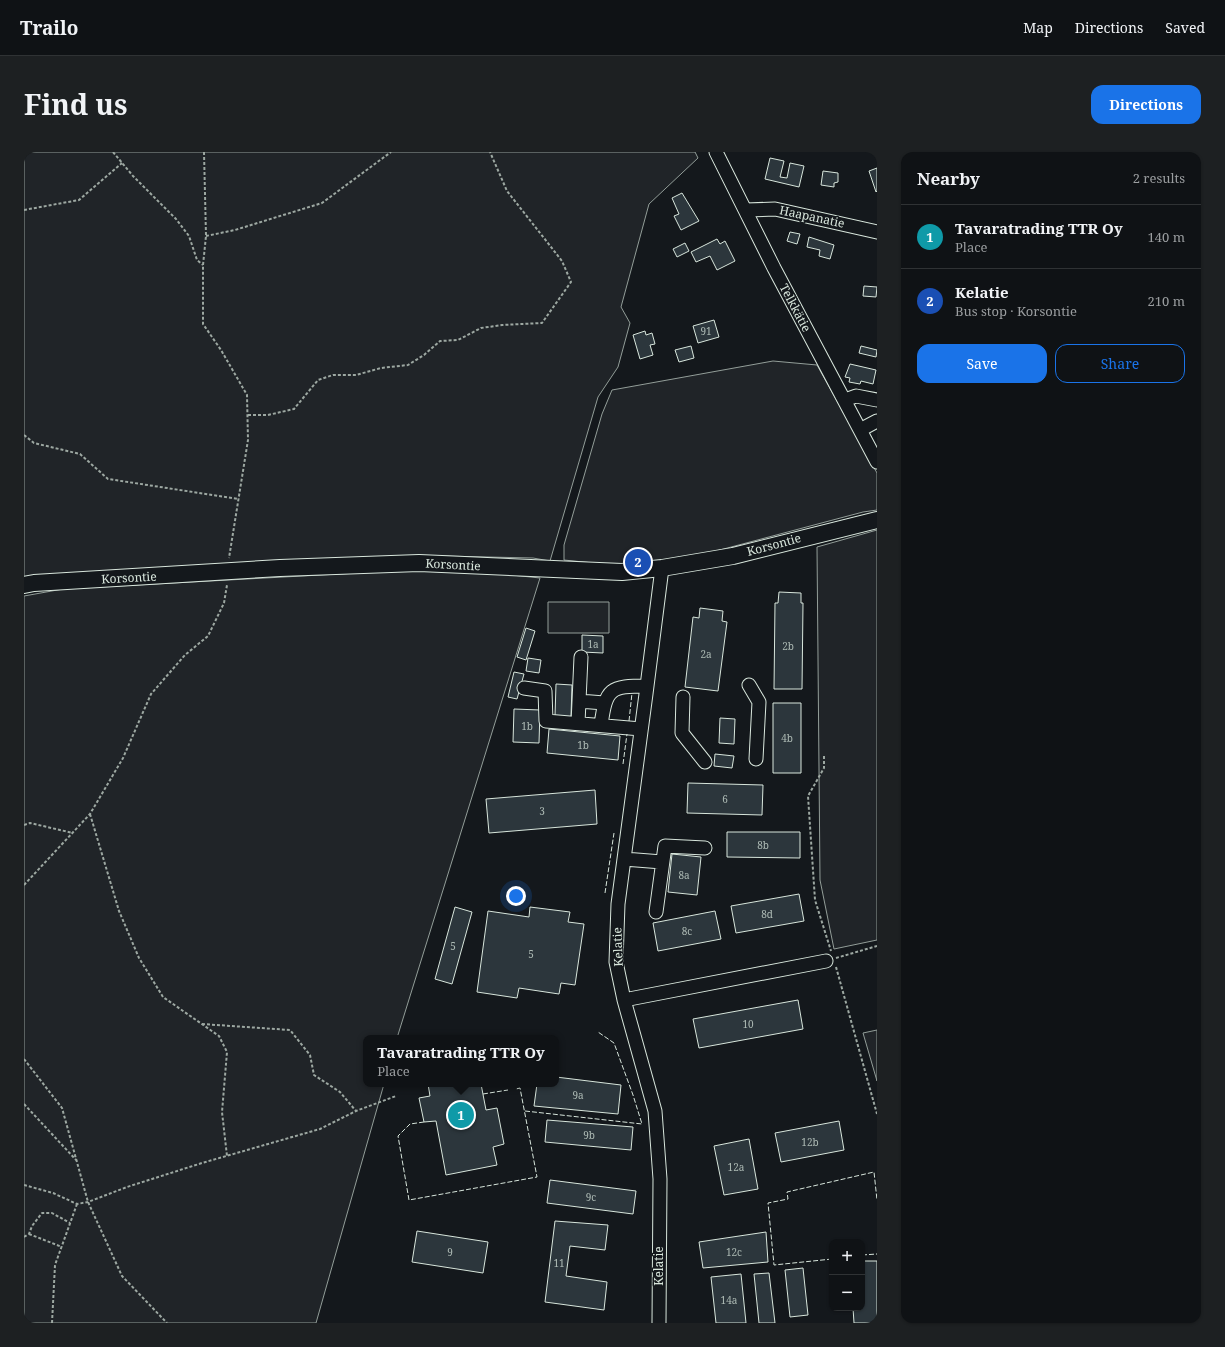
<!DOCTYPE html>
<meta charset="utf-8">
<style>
:root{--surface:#0f1215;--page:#1d2022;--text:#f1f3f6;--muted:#9b9ea0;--line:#2f3234;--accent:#1a73e8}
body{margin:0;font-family:"Noto Serif",serif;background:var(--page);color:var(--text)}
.controls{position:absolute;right:12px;bottom:12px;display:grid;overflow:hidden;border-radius:8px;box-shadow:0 1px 3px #0004}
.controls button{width:36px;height:36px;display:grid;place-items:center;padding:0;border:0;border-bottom:1px solid var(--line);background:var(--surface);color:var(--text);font:20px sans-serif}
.you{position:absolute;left:492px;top:744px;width:14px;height:14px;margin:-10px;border:3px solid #fff;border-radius:50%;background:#1a73e8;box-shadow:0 0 0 6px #1a73e833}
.badge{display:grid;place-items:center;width:26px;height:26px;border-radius:50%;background:var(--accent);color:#fff;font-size:13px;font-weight:700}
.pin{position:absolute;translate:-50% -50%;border:2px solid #fff;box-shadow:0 1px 4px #0006}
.popup{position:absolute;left:339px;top:883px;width:196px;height:52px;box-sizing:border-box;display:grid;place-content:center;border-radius:8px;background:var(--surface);filter:drop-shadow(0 1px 3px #0005);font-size:13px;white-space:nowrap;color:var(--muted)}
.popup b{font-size:15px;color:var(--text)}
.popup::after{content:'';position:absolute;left:50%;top:100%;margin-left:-8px;border:8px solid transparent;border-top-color:var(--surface)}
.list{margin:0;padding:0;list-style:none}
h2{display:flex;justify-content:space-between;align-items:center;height:52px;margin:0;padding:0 16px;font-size:17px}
h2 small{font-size:13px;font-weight:400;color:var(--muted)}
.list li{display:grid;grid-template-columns:26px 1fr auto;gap:12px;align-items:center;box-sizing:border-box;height:64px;padding:0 16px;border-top:1px solid var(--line)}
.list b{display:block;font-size:15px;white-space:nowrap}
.list p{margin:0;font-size:13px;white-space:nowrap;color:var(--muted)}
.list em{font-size:13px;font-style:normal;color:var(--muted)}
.actions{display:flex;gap:8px;padding:12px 16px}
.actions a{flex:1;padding:9px 0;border:1px solid var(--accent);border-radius:12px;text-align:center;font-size:14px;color:var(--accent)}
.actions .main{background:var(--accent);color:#fff}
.map{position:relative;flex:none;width:853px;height:1171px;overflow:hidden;border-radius:12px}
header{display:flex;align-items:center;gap:24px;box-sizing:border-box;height:56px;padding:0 20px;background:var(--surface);border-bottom:1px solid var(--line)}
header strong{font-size:19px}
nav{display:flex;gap:22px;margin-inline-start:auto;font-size:14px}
.intro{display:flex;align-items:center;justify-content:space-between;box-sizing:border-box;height:96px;padding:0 24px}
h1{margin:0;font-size:28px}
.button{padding:10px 18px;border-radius:12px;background:var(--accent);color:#fff;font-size:14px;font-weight:700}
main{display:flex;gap:24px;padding:0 24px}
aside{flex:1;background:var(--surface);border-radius:12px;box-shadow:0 1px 3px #0004}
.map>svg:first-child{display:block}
.green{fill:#202428;stroke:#939e99}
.building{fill:#2c363c;stroke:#d8e6dc}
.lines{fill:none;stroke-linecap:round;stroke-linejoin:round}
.minor-casing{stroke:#d8e6dc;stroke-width:15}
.major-casing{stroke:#d8e6dc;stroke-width:18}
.path{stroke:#9da8a2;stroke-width:2;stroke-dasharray:3 2;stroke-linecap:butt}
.minor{stroke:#14181c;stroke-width:13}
.major{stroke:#14181c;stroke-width:16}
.fence{stroke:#d8e6dc;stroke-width:1;stroke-dasharray:5 2;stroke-linecap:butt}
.labels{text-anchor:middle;stroke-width:3;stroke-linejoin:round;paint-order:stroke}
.number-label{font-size:10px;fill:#adbab4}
.street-label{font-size:12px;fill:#d8e6dc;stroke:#14181c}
</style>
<header>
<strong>Trailo</strong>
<nav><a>Map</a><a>Directions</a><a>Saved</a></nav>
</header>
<div class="intro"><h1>Find us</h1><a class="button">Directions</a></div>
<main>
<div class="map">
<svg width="853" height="1171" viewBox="0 0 853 1171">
<rect width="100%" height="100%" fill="#14181c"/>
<!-- green -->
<path class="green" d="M0,0H671L674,6L625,52L597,155L606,171L594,215L574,245L526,409L509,406L418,404L201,414L0,429Z
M749,209L793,213L853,321V358L839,360L692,399L634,411L579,412L540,408V393L578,262L588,238Z
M853,378V788L810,797L796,728L793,395Z
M389,418L459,420L516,426L373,886H342V932H360L292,1171H0V444L39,437Z
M524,450H585V481H524Z
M853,878V929L839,881Z"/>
<!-- building -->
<path class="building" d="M746,6L760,9L756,25L763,26L766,11L780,14L775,35L741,27Z
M853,16V39L852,40L845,19Z
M799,19L814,21V30L810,31V35L797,33Z
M658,41L675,69L657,78L650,64L655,62L648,46Z
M766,80L776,82L773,92L763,89Z
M785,85L810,93L806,107L795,104L796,98L783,95Z
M693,87L696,92L701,89L711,109L693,118L686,104L672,110L667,100Z
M661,91L665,99L653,105L649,97Z
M840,134L853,135L852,145L839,144Z
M690,168L695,185L674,191L669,174Z
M621,179L622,183L628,181L631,192L626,193L629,203L616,207L609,183Z
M667,194L670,206L655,210L651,198Z
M837,194L853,198L852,205L835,201Z
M826,212L852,218L849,232L837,229L836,232L825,230L826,226L821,225Z
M755,440L777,441V451H779L778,537H750L751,451H754Z
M676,456L699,459L698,469L703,470L694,539L661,535L669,465L675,466Z
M502,476L511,479L502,508L493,505Z
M558,483L579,484V501L558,500Z
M504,506L517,508L515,521L502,519Z
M490,520L500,522L493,547L484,545Z
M532,532L548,533L547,565L531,564Z
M749,551H777V621H749Z
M490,557L516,558L515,591L489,590Z
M696,566L711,567L710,592L695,591Z
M525,577L596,584L594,608L523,601Z
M691,602L710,604L708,616L690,614Z
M664,631L739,633L738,663L663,661Z
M571,638L573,672L465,681L462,647Z
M703,680H776V706L703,705Z
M648,702L677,705L673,743L644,740Z
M775,742L780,769L712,781L707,754Z
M431,755L448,760L428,832L411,827Z
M506,755L546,760L544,770L560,772L551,833L537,831L535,842L495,836L493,846L453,840L464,759L505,765Z
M691,759L697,787L634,799L629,771Z
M774,848L779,877L675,896L669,867Z
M532,925L597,933L594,962L510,954L513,932H532Z
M404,932H457L462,958L473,956L480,992L469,995L473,1013L422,1023L412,969L400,970L395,946L406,944Z
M523,968L609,975L607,998L521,990Z
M815,969L820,998L757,1010L751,981Z
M725,987L734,1037L700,1043L690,994Z
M526,1028L612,1039L609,1062L523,1051Z
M531,1069L584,1073L581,1098L546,1094L542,1124L583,1130L580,1158L521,1150Z
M393,1079L464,1090L459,1121L388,1110Z
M742,1080L744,1110L679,1116L675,1090Z
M838,1109H853V1171H830L829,1156H838Z
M779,1116L784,1163L766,1165L761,1118Z
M745,1121L751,1171H735L730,1122Z
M717,1122L722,1171H692L687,1125Z"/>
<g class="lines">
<defs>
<path id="minor" d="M692,0L750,116L853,310
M722,58L751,57L853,80
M821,248L832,244L853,248
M836,278L853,269
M725,533L735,550L732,607
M500,536L521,539L522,569L617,577
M659,545L658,581L681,610
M555,549L580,551
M554,571L557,505
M577,573C582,536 586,534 623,534
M600,707L638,710
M632,760L641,694L681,696
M600,848L802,809
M635,1171L636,1027L631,959L600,848L592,810L594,752L622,542L638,416"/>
<path id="major" d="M0,433L10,431L256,416L395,411L598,420L638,416L709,404L853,368"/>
</defs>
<!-- minor casing -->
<use href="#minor" class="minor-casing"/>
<!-- major casing -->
<use href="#major" class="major-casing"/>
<!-- path -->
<path class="path" d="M89,0L109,24L152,67L165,84L173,108L179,113
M180,0L182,84L179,113V172L197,198L223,243L224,288L205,406
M0,58L55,48L98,11
M182,84L211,78L298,51L367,0
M224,263H244L270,257L294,228L309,223H332L357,216L384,213L400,203L416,189L434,188L457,176L478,173L518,171L547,130L538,109L483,39L466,0
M0,283L10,291L56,302L84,327L215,347
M800,604V616L784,644L791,748L807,799
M66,662L95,759L115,806L139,845L195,884L203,900L198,960L203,1004
M0,673L6,671L49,681
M0,733L66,662L99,606L127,542L161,503L184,484L200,451L203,433
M812,806L853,794
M812,815L853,962
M178,872L266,878L286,903L290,923L316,940L332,959
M0,907L38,956L64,1050L98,1124L143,1171
M0,952L53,1009
M0,1033L29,1041L53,1052L64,1050L103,1035L178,1011L296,977L332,959L372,944
M5,1082L38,1095
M0,1085L5,1082L8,1074L18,1061H28L46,1071
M28,1171L31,1113L53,1052"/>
<!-- minor -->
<use href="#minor" class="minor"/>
<!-- major -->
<use href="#major" class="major"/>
<!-- fence -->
<path class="fence" d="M605,569L608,541
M599,612L603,582
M581,741L590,681
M459,942L484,938
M501,959L618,972L609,943L590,891L574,880
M400,970L386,972L374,984L385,1048L513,1025L496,936L492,937
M838,1103L853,1102
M808,1107L750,1113L744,1051L764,1047L763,1040L850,1020L853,1048"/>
</g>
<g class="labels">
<!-- number labels -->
<g class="number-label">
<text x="682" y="183">91</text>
<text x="569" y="496">1a</text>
<text x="764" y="498">2b</text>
<text x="682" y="506">2a</text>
<text x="503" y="578">1b</text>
<text x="763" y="590">4b</text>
<text x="559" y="597">1b</text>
<text x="701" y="651">6</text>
<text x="518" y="663">3</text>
<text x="739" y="697">8b</text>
<text x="660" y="727">8a</text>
<text x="743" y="766">8d</text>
<text x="663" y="783">8c</text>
<text x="429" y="798">5</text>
<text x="507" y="806">5</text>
<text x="724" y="876">10</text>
<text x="554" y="947">9a</text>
<text x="565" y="987">9b</text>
<text x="786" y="994">12b</text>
<text x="712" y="1019">12a</text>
<text x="567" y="1049">9c</text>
<text x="426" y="1104">9</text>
<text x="710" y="1104">12c</text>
<text x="535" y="1115">11</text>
<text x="705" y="1152">14a</text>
</g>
<!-- street labels -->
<g class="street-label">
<text transform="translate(788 65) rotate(12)" y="4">Haapanatie</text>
<text transform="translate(771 156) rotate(62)" y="4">Telkkätie</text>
<text transform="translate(750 393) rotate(-15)" y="4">Korsontie</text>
<text transform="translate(429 413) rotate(3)" y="4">Korsontie</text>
<text transform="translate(105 426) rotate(-3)" y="4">Korsontie</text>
<text transform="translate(594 795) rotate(-92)" y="4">Kelatie</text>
<text transform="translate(635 1114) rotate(-90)" y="4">Kelatie</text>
</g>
</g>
</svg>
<div class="controls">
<button>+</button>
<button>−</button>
</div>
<div class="you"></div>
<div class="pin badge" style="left:437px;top:963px;background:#0f9aa8">1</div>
<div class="popup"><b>Tavaratrading TTR Oy</b>Place</div>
<div class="pin badge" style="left:614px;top:410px;background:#1a4fb4">2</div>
</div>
<aside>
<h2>Nearby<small>2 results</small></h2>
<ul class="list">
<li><span class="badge" style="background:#0f9aa8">1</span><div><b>Tavaratrading TTR Oy</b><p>Place</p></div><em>140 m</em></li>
<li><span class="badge" style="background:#1a4fb4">2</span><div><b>Kelatie</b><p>Bus stop · Korsontie</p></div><em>210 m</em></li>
</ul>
<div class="actions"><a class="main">Save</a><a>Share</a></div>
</aside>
</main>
